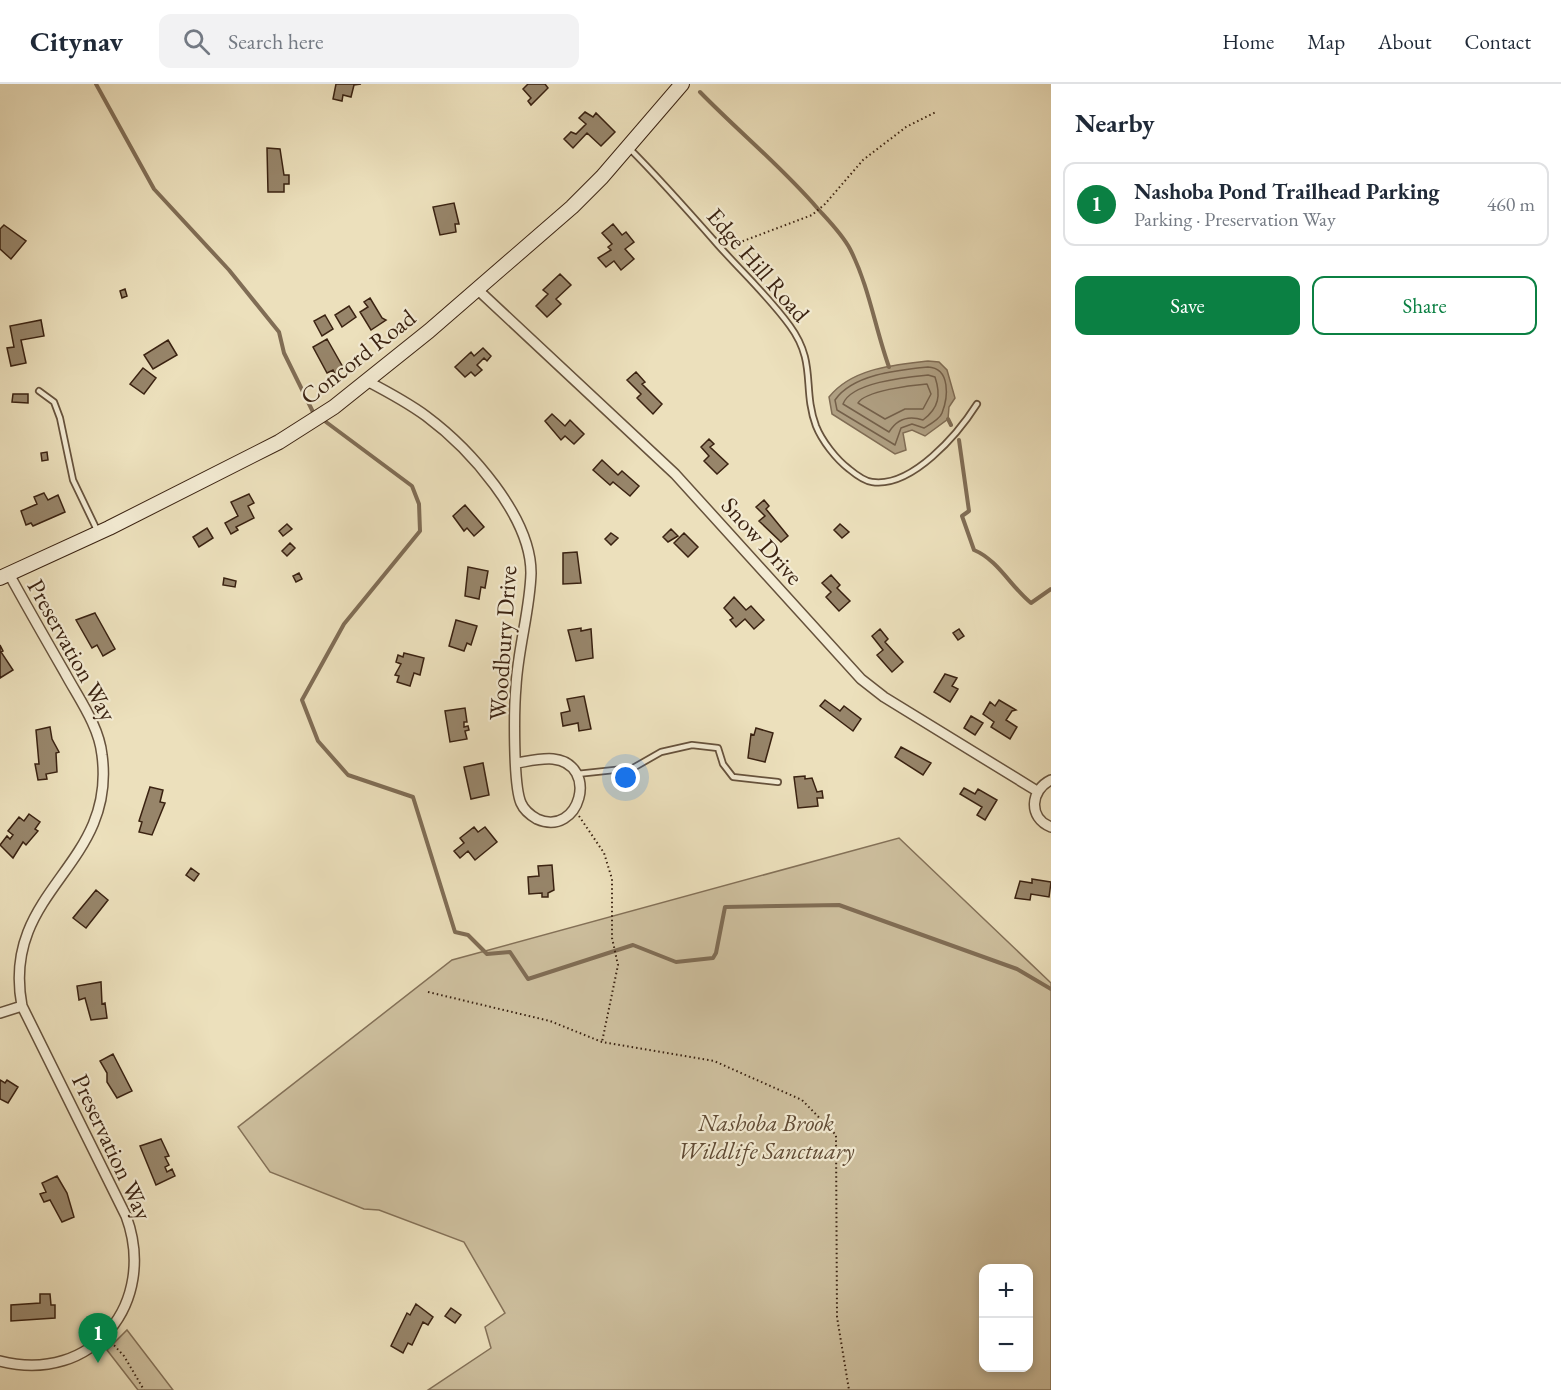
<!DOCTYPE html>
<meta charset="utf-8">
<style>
:root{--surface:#fff;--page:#f2f2f3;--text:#1f2937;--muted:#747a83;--line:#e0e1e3;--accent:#0b8043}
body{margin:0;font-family:"EB Garamond",serif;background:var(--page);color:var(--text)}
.controls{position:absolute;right:18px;bottom:18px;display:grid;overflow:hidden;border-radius:12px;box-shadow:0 3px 9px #0003}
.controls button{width:54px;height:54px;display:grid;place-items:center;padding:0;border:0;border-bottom:2px solid var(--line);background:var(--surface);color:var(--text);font:30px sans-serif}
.you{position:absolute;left:626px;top:694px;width:21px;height:21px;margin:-15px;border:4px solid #fff;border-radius:50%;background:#1a73e8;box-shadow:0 0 0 9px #1a73e833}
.badge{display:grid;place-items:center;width:39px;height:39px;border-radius:50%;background:var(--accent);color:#fff;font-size:20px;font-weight:700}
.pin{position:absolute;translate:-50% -50px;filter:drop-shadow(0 2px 3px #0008)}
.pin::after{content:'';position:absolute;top:32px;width:21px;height:18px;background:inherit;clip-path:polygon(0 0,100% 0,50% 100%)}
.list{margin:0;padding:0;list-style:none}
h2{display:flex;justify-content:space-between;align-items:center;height:78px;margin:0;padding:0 24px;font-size:26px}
h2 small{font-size:20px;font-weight:400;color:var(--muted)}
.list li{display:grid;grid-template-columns:39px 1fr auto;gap:18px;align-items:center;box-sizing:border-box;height:84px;margin:0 12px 12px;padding:0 12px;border:2px solid var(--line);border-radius:12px}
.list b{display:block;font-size:22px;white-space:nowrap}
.list p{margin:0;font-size:20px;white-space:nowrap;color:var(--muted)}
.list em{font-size:20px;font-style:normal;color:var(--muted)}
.actions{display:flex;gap:12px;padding:18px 24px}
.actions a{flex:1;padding:14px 0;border:2px solid var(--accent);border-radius:12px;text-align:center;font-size:21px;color:var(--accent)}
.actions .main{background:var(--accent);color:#fff}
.icon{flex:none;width:33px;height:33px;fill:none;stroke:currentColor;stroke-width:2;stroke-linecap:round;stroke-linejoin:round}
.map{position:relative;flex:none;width:1051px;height:1306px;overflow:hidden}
header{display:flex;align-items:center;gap:36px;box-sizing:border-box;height:84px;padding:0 30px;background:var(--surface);border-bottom:2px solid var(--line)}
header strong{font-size:28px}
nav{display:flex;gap:33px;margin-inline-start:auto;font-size:21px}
.search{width:420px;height:54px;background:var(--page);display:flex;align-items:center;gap:15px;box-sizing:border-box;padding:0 21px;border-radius:12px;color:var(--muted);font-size:22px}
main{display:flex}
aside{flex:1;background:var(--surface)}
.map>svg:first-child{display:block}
.green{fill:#cec09f;stroke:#847158;stroke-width:1.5;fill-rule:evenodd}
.water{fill:#af9f82;stroke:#806d55;stroke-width:1.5}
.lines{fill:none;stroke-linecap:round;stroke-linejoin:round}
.shore{stroke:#74604a;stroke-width:1.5}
.stream{stroke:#806d55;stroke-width:4}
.building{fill:#97856a;stroke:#3a2211;stroke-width:1.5}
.lane-casing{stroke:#66523c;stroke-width:8}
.street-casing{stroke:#66523c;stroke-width:12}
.secondary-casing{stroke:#3a2211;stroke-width:16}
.path{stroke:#3a2211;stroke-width:2;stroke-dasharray:1.5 3;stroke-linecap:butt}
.lane{stroke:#f3ebd3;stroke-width:4.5}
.street{stroke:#f3ebd3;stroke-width:9}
.secondary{stroke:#f3ebd3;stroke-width:14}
.labels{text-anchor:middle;stroke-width:4.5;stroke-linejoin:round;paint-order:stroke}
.street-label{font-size:24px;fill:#3a2211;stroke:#f3ebd3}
.park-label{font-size:24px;font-style:italic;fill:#5f4a34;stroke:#f3ebd3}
</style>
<header>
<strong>Citynav</strong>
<div class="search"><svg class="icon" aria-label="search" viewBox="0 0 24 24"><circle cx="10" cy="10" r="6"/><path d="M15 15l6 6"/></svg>Search here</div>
<nav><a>Home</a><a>Map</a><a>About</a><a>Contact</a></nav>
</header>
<main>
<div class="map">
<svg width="1051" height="1306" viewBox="0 0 1051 1306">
<rect width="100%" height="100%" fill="#ece0bc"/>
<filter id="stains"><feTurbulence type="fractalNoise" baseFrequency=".00333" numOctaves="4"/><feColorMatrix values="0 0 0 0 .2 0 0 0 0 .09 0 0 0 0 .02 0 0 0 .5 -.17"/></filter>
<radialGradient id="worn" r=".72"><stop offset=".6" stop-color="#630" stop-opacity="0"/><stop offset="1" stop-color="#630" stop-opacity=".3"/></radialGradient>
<!-- green -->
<path class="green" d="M899,754L1051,899V1306H428L491,1264L485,1243L505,1229L464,1158L379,1126L364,1125L270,1088L238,1043L452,876ZM1028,1184V1284H984V1184Z
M127,1246L173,1306H138L107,1266Z"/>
<!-- water -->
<path class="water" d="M928,277L939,278L947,286L955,314L949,323L948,335L925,352L912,346L903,349L906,366L895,370L832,330L829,313C852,284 894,281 928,277Z"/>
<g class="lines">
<!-- shore -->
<path class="shore" d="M928,283C951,284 948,314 942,329C940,335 929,341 924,344L912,340L901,344L895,361L837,326L835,316C853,290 899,286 928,283Z
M928,291L935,293C941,311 939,324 923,336C908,331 897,335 889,348L843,320C851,298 908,293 928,291Z
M927,300L931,310L923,325H905L885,335L858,319C865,307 911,301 927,300Z"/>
<!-- stream -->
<path class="stream" d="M96,0L154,105L229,186L279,248L284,269L313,328
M700,8C739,48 782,83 818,125C829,137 842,150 850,165C869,202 875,244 889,283
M948,335L951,341
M326,338L412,402L419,420L420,447L344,540L302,616L318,657L348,691L413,713L455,848L468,851L487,870L510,868L528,895L633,861L676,878L713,874L716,869L725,823L839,821L1017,885L1051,905
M959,356L969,427L962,432L974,466C998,476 1011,503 1031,519L1051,505"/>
</g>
<!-- building -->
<path class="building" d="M336,0H361L354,1L351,13L343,11L342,17L333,15Z
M528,0H545L548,4L531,21L528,17L531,14L523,5Z
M585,28L593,33L596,29L615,48L601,62L587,49L573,64L564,55L571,48L576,50L586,40L579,34Z
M267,64L280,65L284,91H289V100H284V108H268Z
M454,119L459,140H455L456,148L440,151L433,123Z
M613,140L622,151L626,148L634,158L625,165L634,175L621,186L614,177L606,183L598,174L611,166L608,163L612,160L602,149Z
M4,141L26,157L11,175L0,165V145Z
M560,190L571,201L556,215L561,220L547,233L536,222L548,210L543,206Z
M125,205L127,212L122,214L120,207Z
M370,214L382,234L386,236L371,246L360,228L368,223L364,218Z
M349,222L356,233L342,243L335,231Z
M325,231L333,245L322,252L314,237Z
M41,236L44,252L21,256L26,279L11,282L7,264L14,263L10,242Z
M327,255L344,285L335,290L333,286L327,289L313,263Z
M168,256L177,271L153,285L144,271Z
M483,264L491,272L487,277L484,274L477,281L482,286L475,292L471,288L465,293L455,283L471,268L474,272Z
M143,284L156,294L144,310L130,300Z
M636,288L645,298L642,300L662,320L653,330L637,314L641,310L627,296Z
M13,310H28V319L12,318Z
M552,330L565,342L570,336L584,350L574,360L565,352L561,356L545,337Z
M709,355L714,360L710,363L728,380L717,390L704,377L709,372L701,363Z
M47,368L48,376L42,377L41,369Z
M602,376L618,391L622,387L639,402L630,412L613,398L610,401L593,386Z
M44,409L48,416L58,411L65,428L33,442L31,439L26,441L21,427L37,420L34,413Z
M249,410L254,419L248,422L254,434L236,443L238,446L231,450L225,439L238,432L231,418Z
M764,416L769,422L766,425L788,452L781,458L759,437L765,432L756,423Z
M465,421L484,443L474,452L467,444L464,447L453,432Z
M287,440L292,445L283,452L279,447Z
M840,440L849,448L842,454L834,446Z
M207,444L213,454L199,463L193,453Z
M671,445L678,452L668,458L663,453Z
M611,449L618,454L611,461L605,455Z
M684,449L698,463L688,473L674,459Z
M290,459L295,464L287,472L282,467Z
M577,468L581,499L563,500V469Z
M468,483L488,487L485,504L481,503L479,515L465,512Z
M299,489L302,495L296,498L293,492Z
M831,491L840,501L837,504L850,517L839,527L826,513L831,508L822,499Z
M224,494L236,497L235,503L223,501Z
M734,513L746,526L751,522L764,536L754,545L745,535L736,543L730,536L733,534L724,524Z
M95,529L115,565L103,572L97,561L92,564L76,536Z
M456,536L477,542L471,561L467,559L464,567L449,562Z
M581,544V547L591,545L593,574L576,577L568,546Z
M880,545L888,555L885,558L903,578L892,588L877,571L883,566L872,552Z
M959,545L964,552L958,556L953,549Z
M0,561L3,567L1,568L13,586L0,594Z
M404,569L424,574L420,591L414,589L410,602L397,598L399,592L395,591L401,580L396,578L398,571L403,573Z
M945,590L957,594L952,602L958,605L950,618L934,608Z
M584,612L591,645L579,647L578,639L563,642L561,629L570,627L567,615Z
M825,616L840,627L844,622L861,635L853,647L820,622Z
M999,616L1016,626L1012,627L1006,636L1017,643L1010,655L991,643L994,638L983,630L990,618L995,622Z
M465,624L467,638H464V643L468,642L469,646L465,647L467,655L450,658L445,627Z
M971,632L983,639L975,651L964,644Z
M50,643L52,655L59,668L56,669L57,688L46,690L47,695L38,696L35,680H39L36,646Z
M756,644L773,649L765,678L748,674L751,650L754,651Z
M901,663L931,679L923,691L895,673Z
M483,679L489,711L471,715L464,683Z
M805,692V695L812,694L817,708L822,707L823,714H817L818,722L798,724L794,693Z
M150,703L163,706L160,718L165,719L152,751L139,748L142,738L139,737Z
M964,704L975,710L978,705L997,716L985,736L977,731L982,723L960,710Z
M29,730L40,738L35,745L38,747L26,761L23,758L13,774L0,761L7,752L10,755L13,751L8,747L19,733L24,737Z
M474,743L478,748L485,743L497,758L475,776L468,767L460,774L454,767L464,759L460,754Z
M552,781L554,806L548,809V813H542V809L529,810L528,793L539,792L538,782Z
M191,784L199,790L194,797L186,791Z
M1032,795L1051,798L1049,813L1031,810L1030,816L1015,814L1020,797L1032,799Z
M96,806L108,816L86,844L73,834Z
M101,898L102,920L105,919L107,934L91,936L85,914L79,916L77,902Z
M113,970L132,1007L117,1014L107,998V989L100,977Z
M0,996L5,999L7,996L18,1003L8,1019L0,1015Z
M161,1055L169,1072L165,1073L169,1081L165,1083L167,1088L172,1085L175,1092L156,1101L140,1062Z
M57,1092L67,1109L74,1133L62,1138L50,1116L44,1118L40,1110L46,1108L42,1099Z
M40,1210H50L51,1221H55V1234L11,1237V1221L40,1219Z
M416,1220L433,1233L428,1241L423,1238L412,1261L408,1259L403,1269L391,1262L407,1229L410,1231Z
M451,1224L461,1231L455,1239L445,1232Z"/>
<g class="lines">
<defs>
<path id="lane" d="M629,64C660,95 689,128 718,161C742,188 769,213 790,242C817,279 802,304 816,342C822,357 836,375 849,385C855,390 864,397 872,398C912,404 958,350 977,320
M39,307L54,318L60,334L73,396L97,446
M577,690L633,684L661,668L692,661L718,664L723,680L733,693L778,698"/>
<path id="street" d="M477,205L675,390L861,595L884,613L1037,707
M367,297C388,308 407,318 426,332C469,364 531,432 531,489C530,526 518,564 516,602C514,624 513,701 521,719C524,726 530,731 537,735C580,754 600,680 553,675C541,674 529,677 517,679
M1051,696C1030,706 1028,734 1051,743
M0,929L22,922
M0,1277C93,1301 158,1218 126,1132L22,922C0,806 117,783 102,671C99,642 79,615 65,589C46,556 27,523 9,490"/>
<path id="secondary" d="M0,494L109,444L279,358L334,323L429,247L572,123L602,93L682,0"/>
</defs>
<!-- lane casing -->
<use href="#lane" class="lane-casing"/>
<!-- street casing -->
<use href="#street" class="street-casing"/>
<!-- secondary casing -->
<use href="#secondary" class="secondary-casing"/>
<!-- path -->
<path class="path" d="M730,162L812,131L825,120L863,76L906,43L936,28
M579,732L604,769L612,795V854L618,881L602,958
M428,908L550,937L602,958L714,977L802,1016L836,1051L837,1233L849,1306
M111,1258L124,1272L144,1306"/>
<!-- lane -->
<use href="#lane" class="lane"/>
<!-- street -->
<use href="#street" class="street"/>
<!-- secondary -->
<use href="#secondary" class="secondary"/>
</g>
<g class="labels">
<!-- street labels -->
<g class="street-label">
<text transform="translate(758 181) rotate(49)" y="8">Edge Hill Road</text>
<text transform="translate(358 273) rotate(-38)" y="8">Concord Road</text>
<text transform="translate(762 457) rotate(48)" y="8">Snow Drive</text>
<text transform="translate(503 559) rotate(-86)" y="8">Woodbury Drive</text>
<text transform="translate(72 566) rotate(61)" y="8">Preservation Way</text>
<text transform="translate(112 1063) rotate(65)" y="8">Preservation Way</text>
</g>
<!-- park labels -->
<g class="park-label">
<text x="766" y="1047">Nashoba Brook<tspan x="766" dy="28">Wildlife Sanctuary</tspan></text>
</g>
</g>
<rect width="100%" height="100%" filter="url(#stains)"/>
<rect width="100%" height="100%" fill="url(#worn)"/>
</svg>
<div class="controls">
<button>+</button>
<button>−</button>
</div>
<div class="you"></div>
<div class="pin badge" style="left:98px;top:1279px">1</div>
</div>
<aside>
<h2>Nearby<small></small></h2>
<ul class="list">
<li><span class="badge">1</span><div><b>Nashoba Pond Trailhead Parking</b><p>Parking · Preservation Way</p></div><em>460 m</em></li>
</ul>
<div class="actions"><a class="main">Save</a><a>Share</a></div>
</aside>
</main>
